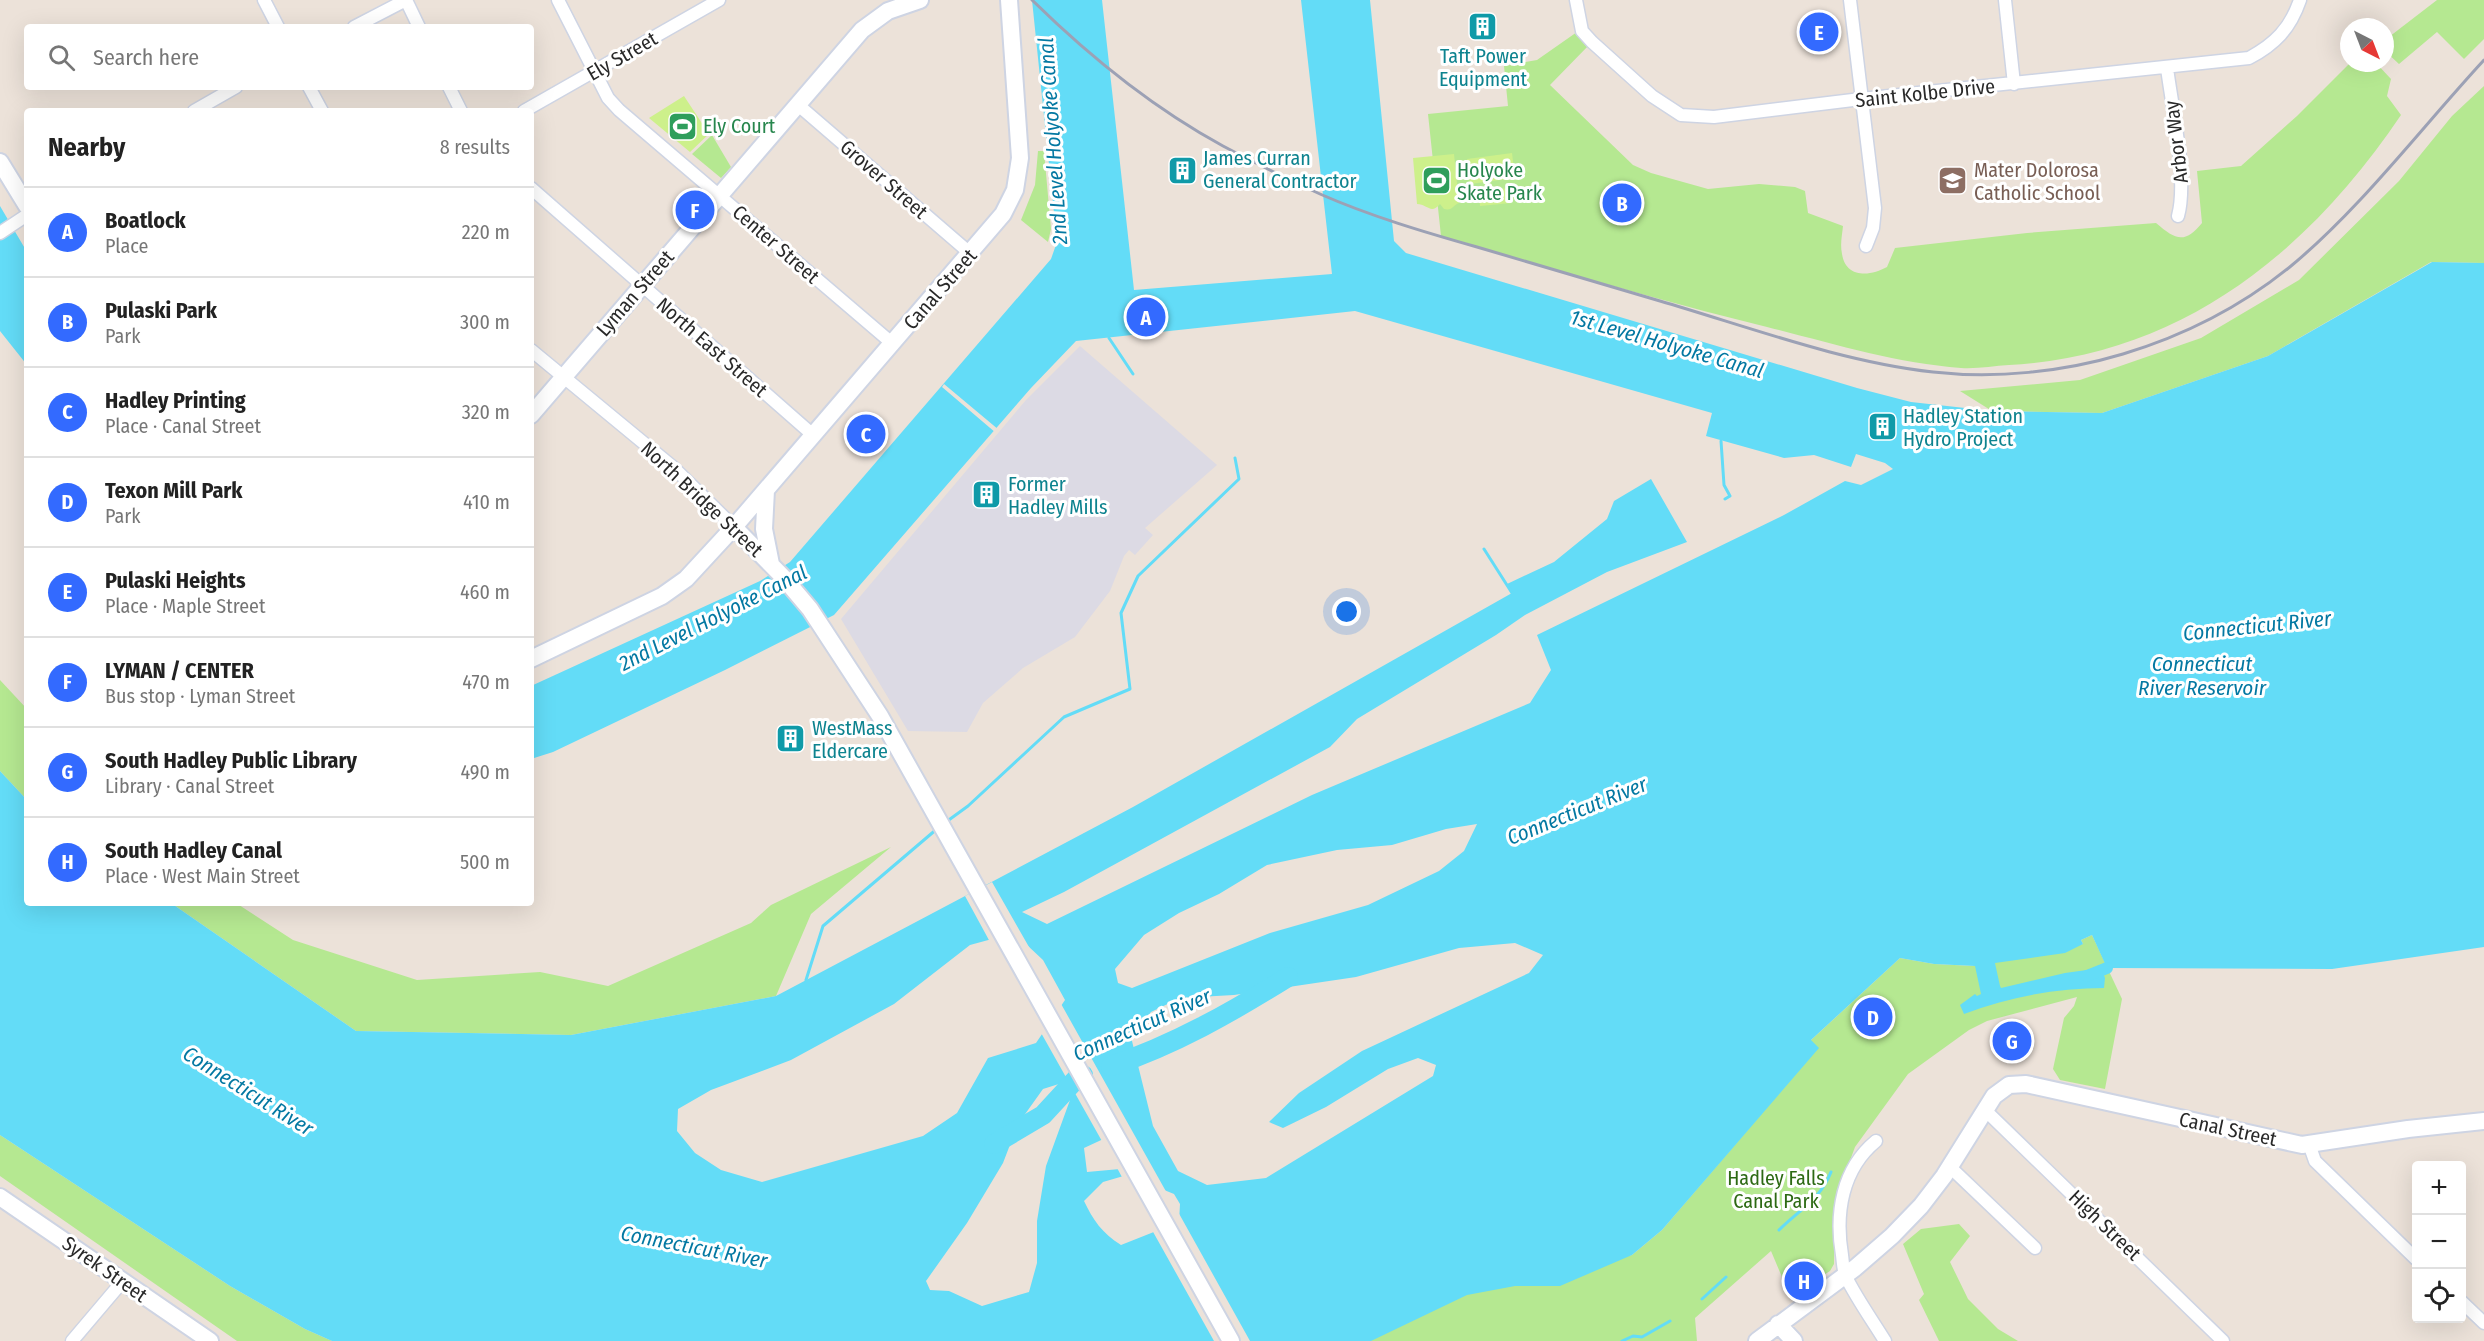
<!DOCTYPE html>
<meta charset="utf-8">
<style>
:root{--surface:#fff;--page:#f6f6f6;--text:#222;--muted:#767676;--line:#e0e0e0;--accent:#336aff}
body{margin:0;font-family:"Fira Sans Condensed",sans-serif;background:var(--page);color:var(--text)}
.controls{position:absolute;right:18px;bottom:18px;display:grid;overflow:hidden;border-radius:6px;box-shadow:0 6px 24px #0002}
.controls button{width:54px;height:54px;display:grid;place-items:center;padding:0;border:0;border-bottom:2px solid var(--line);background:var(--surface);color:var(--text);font:30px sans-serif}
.compass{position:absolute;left:2340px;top:18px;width:54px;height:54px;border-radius:50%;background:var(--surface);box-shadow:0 6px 24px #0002;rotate:138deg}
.you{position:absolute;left:1347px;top:612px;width:21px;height:21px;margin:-15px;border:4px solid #fff;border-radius:50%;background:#1a73e8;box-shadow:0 0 0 9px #1a73e833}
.badge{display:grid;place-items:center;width:39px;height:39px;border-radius:50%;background:var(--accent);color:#fff;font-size:20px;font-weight:700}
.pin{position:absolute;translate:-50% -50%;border:3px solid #fff;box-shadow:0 2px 6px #0006}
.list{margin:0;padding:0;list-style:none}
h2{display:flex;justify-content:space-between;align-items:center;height:78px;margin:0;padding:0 24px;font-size:26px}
h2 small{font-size:20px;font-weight:400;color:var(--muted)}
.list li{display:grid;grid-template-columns:39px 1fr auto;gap:18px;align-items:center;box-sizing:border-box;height:90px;padding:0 24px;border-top:2px solid var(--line)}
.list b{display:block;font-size:22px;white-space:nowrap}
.list p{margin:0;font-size:20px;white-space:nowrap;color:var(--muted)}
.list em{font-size:20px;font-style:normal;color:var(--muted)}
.icon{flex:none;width:33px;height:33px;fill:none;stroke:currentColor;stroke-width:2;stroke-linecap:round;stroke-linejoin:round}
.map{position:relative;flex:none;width:2484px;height:1341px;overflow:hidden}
.search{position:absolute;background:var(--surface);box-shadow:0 6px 24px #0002;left:24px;top:24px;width:510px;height:66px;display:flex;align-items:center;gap:15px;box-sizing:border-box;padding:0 21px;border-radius:6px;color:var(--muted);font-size:22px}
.panel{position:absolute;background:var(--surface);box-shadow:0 6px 24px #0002;left:24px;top:108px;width:510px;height:798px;border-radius:6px}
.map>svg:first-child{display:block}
.industrial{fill:#dcdae4}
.green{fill:#b5e891}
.pitch{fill:#cdf08b}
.water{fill:#63dcf7;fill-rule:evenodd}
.pier{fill:#ece2d9}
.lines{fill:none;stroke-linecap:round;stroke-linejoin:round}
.stream{stroke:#63dcf7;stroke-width:3}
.canal{stroke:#63dcf7;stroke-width:12}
.river{stroke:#63dcf7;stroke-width:20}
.street-casing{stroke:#ced4e3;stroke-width:15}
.secondary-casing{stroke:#ced4e3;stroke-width:20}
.street{stroke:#fff;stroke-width:12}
.secondary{stroke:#fff;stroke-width:16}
.rail{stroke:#9ca1b5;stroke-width:3}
.labels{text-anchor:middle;stroke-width:6;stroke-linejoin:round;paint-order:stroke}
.street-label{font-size:20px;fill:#292929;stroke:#fff}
.culture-label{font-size:20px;fill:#0d838f;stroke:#fff;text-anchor:start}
.leisure-label{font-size:20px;fill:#27864d;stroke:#fff;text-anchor:start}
.education-label{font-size:20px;fill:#785e54;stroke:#fff;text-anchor:start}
.park-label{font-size:20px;fill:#2d6a14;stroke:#fff}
.water-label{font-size:21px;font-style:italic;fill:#0378a2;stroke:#fff}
</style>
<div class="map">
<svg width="2484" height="1341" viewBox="0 0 2484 1341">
<rect width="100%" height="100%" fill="#ece2d9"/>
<!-- industrial -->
<path class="industrial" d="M1080,346L1217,465L1145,528L1153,535L1135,555L1129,550L1124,556L1110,591L1075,637L1023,668L983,703L967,732L908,731L841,619L1026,400Z"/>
<!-- green -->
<path class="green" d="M2437,0H2484V39L2464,59L2437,32L2399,64L2385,51V40Z
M1577,32L1589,45L1550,85L1633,165L1651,173L1708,189L1759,184L1795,187L1805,191L1808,213L1843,226C1842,236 1840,244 1842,254C1846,279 1871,276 1887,267L1895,248L2027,233L2156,223C2175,239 2184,245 2202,223L2197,171L2241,166L2297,116L2350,63H2376L2391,79L2387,96L2401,115C2308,253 2180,356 2009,365C1993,366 1977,369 1961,368C1895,363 1831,343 1767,327C1657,300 1549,268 1441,236L1428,114L1508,106L1504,66L1537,60Z
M2484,86V263L2431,262L2268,356L2102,413L1992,411L1960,391L2080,380L2201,338L2299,280L2399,181L2452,116Z
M712,135L731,167L721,178L692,154Z
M1038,151H1044L1051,229L1048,242L1021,220L1035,185Z
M0,680L27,709V800L0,771Z
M891,847L811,914L776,996L571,1035L356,1031L171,903H236L293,940L417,980L540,972L608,986L751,923L771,905Z
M2092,935L2122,999L2105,1089L2060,1080L2053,1069L2064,1018L2074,1006L2077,997L1987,1021L1969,1030L1908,1074L1855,1147L1835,1201L1834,1264L1830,1271L1790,1296L1771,1251L1695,1318L1697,1341H1287L1332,1318L1632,1255L1662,1230L1818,1048L1810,1041L1900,958L1934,964L1974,966L2083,944L2081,940Z
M0,1135L230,1286L305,1329L332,1341H237L0,1176Z
M1959,1224L1970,1236L1950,1262L1968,1299L1998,1329L2018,1341H1939L1919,1300L1924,1294L1903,1244L1921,1229Z"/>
<!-- pitch -->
<path class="pitch" d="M684,96L709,134L690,152L649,118Z
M1512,153L1515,178L1470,184L1467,159Z
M1454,154L1459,203C1453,205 1453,211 1444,209L1440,204C1431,215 1427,204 1417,204L1413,158Z
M1510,188L1511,203L1480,206L1479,191Z"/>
<!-- water -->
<path class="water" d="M1032,0H1102L1134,290L1332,274L1301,0H1370L1394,241L1406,253L1857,388L1911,402L1992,411L2102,413L2268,356L2432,262L2484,263V947L2332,969L2107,968L2092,935L2081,940L2083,944L2065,953L1995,963L2000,986L2001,988L2065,973L2101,968L2105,978L2104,988C2057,988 2008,997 1964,1014L1960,1005L1975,994L1977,996L1981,994L1975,966L1934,964L1900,958L1811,1040L1819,1048L1662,1230L1632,1255L1560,1286H1515L1467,1295L1371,1341H332L305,1329L230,1286L0,1135V771L27,800V903H171L356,1031L571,1035L776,996L1133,807L1512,593L1507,584L1554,562L1607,519L1614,501L1651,479L1687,542L1607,572L1525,615L1496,635L1357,719L1330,747L1064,892L1022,912L1047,924L1312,795L1530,703L1551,670L1537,635L1784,515L1845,481L1861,485L1893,469L1885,463L1856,454L1851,467L1814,455L1784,458L1706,436L1712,413L1355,311L1076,341L1031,388L834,615L725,670L553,752L531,759V686L760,581L790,562L1051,259L1057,242ZM1477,824L1464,851L1439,871L1368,905L1270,933L1132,988L1118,983L1115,969L1144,935L1179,913L1219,894L1267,865L1337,850L1392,845L1446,829ZM1014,933L1043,960L1065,1000L1036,1043L988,1058L957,1113L923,1136L762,1182L721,1170L695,1153L677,1131L678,1109L711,1090L791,1060L894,1004L970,945ZM1515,943L1543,955L1529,973L1362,1051L1299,1093L1269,1122L1283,1128L1326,1107L1388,1069L1418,1058L1436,1065L1433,1076L1266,1178L1207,1185L1178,1171L1153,1126L1131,1037L1151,1012L1180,998L1234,995L1356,977L1459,948ZM1062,1083L1070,1100L1046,1166L1037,1221V1263L1029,1292L982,1306L949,1291L930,1290L926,1281L967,1223L1003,1163L1018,1124L1043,1089ZM1125,1129L1139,1152L1120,1169L1087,1172L1084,1148ZM1127,1175L1174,1194L1180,1204L1179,1222L1121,1245C1102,1233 1093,1220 1084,1201L1103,1182Z
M0,206L27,252V365L0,331Z"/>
<!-- pier -->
<path class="pier" d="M944,384L999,430L996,433L942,387Z
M992,882L1033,954L1013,936L990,942L965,896Z
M1060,1002L1168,1195L1127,1178L1123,1179L1116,1166L1135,1151L1124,1133L1103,1143L1040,1031Z
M1177,1210L1250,1341H1214L1152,1230L1176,1220Z"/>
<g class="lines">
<!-- stream -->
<path class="stream" d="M1109,338L1133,374
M1721,441L1724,485L1730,496L1725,499
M1484,549L1512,593
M946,822L968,806L1064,717L1130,689L1121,613L1138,576L1239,479L1235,458
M806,980L823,926L938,828
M1779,1230C1799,1210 1820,1200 1831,1172
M1702,1299L1726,1277
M1622,1341L1633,1336L1642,1337L1670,1321"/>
<!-- canal -->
<path class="canal" d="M2087,976L2107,968"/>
<!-- river -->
<path class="river" d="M1111,1066C1174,1045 1232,1012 1288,977
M994,1144L1043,1115L1078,1077L1083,1075"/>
<defs>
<path id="street" d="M264,0L278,27
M406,0L419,27
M558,0L608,98L619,110L893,344
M1576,0L1582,31L1592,42L1652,96L1681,115L1714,117L1861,99L2249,58C2275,44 2290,29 2300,0
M1850,0L1875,208L1873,228L1866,246
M2005,0L2014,84
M354,27L406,0
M2167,68C2172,107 2188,180 2178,216
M309,87L322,111
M449,87L461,111
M797,104L971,254
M194,111L236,87
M524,111L719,0
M531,188L813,435
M0,233L27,215
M531,350L674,468L734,527
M1985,1110L2223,1341
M1876,1141C1842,1169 1835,1213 1842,1255C1843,1262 1843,1271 1846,1277C1857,1299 1872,1320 1885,1341
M2309,1144L2315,1161L2416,1259
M1950,1167L2035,1248
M2462,1302L2484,1323
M72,1341L122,1282"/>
<path id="secondary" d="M0,162L27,206
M531,415L862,30L888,11L920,0
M766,490L764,529L771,564
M734,527L783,577L810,609L880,716L1231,1341
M531,659L662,596L686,579L734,527L1003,214L1015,190L1020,158L1009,0
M0,1197L210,1341
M1778,1324L1794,1341
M1757,1341L1855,1268L1892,1236L1921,1206L1944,1176L1994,1096L2009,1085L2026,1084L2302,1145L2408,1129L2484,1121"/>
</defs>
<!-- street casing -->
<use href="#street" class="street-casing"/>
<!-- secondary casing -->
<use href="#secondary" class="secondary-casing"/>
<!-- street -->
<use href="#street" class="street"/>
<!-- secondary -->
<use href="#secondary" class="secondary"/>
<!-- rail -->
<path class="rail" d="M1032,0C1089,56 1153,108 1223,146C1255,163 1287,179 1320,194C1370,216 1424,232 1477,247C1538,265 1599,283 1660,301C1749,327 1842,362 1933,372C1995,379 2063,372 2123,354C2183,336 2242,306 2291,266C2361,208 2422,127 2484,60"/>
</g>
<!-- icons -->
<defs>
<symbol id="building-square" viewBox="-11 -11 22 22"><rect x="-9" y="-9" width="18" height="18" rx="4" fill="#0f9aa8" stroke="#fff"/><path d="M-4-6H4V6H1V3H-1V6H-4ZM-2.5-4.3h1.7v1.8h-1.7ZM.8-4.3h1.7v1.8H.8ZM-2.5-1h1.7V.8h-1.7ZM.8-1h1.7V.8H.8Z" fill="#fff"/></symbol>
<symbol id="stadium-square" viewBox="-11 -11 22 22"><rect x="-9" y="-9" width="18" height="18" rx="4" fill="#2e9e5b" stroke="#fff"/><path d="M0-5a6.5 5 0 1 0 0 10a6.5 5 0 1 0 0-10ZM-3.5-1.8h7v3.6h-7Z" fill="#fff"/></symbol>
<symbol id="school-square" viewBox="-11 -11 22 22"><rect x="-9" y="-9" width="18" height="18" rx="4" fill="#8d6e63" stroke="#fff"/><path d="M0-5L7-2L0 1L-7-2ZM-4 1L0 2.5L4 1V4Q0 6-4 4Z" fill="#fff"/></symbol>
</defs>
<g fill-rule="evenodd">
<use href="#building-square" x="1466" y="10" width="33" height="33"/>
<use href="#stadium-square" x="666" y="110" width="33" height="33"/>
<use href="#building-square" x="1166" y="154" width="33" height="33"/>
<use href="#stadium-square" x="1420" y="164" width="33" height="33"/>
<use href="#school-square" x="1936" y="164" width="33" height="33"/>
<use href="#building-square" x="1866" y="410" width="33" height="33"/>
<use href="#building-square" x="970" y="478" width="33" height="33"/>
<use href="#building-square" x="774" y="722" width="33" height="33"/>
</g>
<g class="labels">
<!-- street labels -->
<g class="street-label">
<text transform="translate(622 56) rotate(-30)" y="7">Ely Street</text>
<text transform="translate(1925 93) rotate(-6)" y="7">Saint Kolbe Drive</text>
<text transform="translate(2176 142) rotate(-97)" y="7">Arbor Way</text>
<text transform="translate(884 179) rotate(41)" y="7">Grover Street</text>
<text transform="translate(776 244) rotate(41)" y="7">Center Street</text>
<text transform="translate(940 289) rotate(-49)" y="7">Canal Street</text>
<text transform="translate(635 293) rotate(-49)" y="7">Lyman Street</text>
<text transform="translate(712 347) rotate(41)" y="7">North East Street</text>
<text transform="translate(702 499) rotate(43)" y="7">North Bridge Street</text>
<text transform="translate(2228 1129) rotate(12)" y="7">Canal Street</text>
<text transform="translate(2105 1225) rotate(44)" y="7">High Street</text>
<text transform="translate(105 1269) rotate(35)" y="7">Syrek Street</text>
</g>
<!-- culture labels -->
<g class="culture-label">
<text x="1483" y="63" text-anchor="middle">Taft Power<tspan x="1483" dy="23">Equipment</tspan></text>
<text x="1203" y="165">James Curran<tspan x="1203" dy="23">General Contractor</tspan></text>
<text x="1903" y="423">Hadley Station<tspan x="1903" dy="23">Hydro Project</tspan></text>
<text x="1008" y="491">Former<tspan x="1008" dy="23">Hadley Mills</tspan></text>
<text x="812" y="735">WestMass<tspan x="812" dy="23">Eldercare</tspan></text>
</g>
<!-- leisure labels -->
<g class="leisure-label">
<text x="703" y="133">Ely Court</text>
<text x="1457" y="177">Holyoke<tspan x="1457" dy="23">Skate Park</tspan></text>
</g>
<!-- education labels -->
<g class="education-label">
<text x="1974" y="177">Mater Dolorosa<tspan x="1974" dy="23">Catholic School</tspan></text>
</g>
<!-- park labels -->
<g class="park-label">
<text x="1776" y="1185">Hadley Falls<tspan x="1776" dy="23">Canal Park</tspan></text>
</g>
<!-- water labels -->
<g class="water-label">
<text transform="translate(1053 141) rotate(-94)" y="7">2nd Level Holyoke Canal</text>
<text transform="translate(1667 344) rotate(16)" y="7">1st Level Holyoke Canal</text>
<text transform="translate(713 618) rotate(-27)" y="7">2nd Level Holyoke Canal</text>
<text transform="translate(2257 626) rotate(-6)" y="7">Connecticut River</text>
<text x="2202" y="671">Connecticut<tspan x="2202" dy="24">River Reservoir</tspan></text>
<text transform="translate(1577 811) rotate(-22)" y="7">Connecticut River</text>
<text transform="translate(1142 1025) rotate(-24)" y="7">Connecticut River</text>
<text transform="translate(248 1091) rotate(32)" y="7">Connecticut River</text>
<text transform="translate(694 1247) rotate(11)" y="7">Connecticut River</text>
</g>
</g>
</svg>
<div class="controls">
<button>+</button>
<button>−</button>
<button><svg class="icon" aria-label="locate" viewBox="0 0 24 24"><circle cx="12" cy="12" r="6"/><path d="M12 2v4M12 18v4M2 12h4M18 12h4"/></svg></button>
</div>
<svg class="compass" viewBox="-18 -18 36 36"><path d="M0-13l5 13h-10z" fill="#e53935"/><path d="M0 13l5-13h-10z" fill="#767676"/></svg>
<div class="you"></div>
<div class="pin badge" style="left:1146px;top:317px">A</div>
<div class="pin badge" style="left:1622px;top:203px">B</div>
<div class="pin badge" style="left:866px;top:434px">C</div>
<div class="pin badge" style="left:1873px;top:1017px">D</div>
<div class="pin badge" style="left:1819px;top:32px">E</div>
<div class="pin badge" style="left:695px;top:210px">F</div>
<div class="pin badge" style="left:2012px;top:1041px">G</div>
<div class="pin badge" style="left:1804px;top:1281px">H</div>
<div class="search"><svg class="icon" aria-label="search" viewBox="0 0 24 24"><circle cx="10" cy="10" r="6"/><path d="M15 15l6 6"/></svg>Search here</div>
<section class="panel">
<h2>Nearby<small>8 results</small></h2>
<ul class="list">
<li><span class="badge">A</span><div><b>Boatlock</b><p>Place</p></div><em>220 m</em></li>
<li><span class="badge">B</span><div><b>Pulaski Park</b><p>Park</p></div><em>300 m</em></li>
<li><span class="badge">C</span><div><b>Hadley Printing</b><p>Place · Canal Street</p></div><em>320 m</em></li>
<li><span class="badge">D</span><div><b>Texon Mill Park</b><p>Park</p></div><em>410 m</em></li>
<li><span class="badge">E</span><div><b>Pulaski Heights</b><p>Place · Maple Street</p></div><em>460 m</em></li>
<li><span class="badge">F</span><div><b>LYMAN / CENTER</b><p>Bus stop · Lyman Street</p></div><em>470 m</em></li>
<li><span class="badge">G</span><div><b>South Hadley Public Library</b><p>Library · Canal Street</p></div><em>490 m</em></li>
<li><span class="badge">H</span><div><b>South Hadley Canal</b><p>Place · West Main Street</p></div><em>500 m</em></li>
</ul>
</section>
</div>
